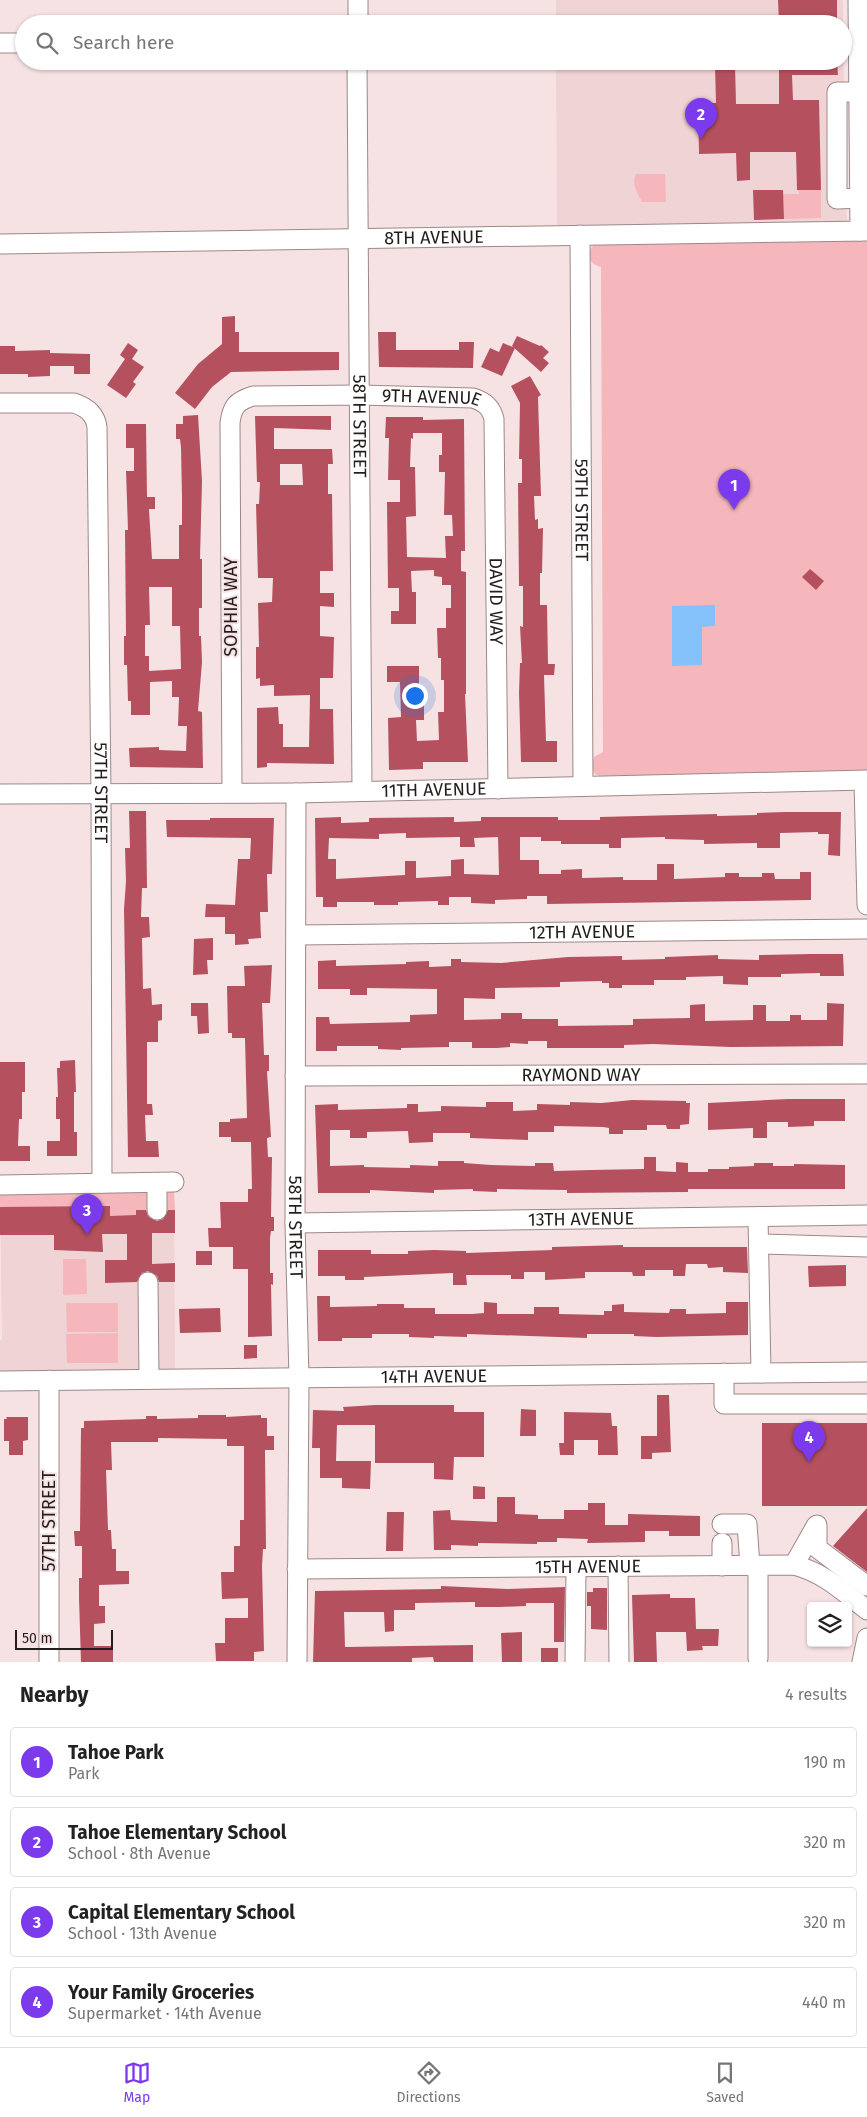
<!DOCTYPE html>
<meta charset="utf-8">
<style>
:root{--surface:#fff;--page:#f6f6f6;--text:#222;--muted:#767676;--line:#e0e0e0;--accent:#7c3aed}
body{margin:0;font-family:"Fira Sans",sans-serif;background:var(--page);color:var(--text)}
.controls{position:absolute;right:15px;bottom:15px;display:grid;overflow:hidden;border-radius:5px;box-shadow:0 1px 4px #0004}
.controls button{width:45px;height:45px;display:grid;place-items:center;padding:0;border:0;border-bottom:1px solid var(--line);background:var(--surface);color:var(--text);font:25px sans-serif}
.scale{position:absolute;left:15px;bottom:12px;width:98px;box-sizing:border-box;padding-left:5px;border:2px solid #241d1d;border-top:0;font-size:14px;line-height:18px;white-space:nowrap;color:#241d1d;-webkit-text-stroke:4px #f7e2e3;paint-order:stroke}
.you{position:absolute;left:414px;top:695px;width:18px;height:18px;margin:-12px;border:4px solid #fff;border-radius:50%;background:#1a73e8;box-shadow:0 0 0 8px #1a73e833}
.badge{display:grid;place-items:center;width:32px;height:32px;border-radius:50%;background:var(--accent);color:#fff;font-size:16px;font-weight:700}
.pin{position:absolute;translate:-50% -41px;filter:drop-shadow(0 1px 2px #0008)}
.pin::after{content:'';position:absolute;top:26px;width:18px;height:15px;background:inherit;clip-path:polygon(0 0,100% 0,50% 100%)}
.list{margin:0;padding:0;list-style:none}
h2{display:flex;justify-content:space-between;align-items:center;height:65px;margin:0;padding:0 20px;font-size:21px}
h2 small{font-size:16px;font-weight:400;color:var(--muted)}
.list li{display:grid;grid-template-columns:32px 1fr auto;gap:15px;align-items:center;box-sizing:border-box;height:70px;margin:0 10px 10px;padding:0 10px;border:1px solid var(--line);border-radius:5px}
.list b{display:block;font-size:19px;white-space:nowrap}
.list p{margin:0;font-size:16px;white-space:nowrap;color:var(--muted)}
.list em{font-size:16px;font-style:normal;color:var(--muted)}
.icon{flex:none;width:28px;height:28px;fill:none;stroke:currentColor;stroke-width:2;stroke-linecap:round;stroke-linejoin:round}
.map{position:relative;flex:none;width:867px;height:1662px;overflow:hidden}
.search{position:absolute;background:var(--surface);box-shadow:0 1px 4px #0004;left:15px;right:15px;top:15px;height:55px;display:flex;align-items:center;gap:12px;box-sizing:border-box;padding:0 18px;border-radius:28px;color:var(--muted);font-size:19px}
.sheet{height:385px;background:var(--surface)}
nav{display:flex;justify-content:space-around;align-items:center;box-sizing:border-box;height:70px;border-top:1px solid var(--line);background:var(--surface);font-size:14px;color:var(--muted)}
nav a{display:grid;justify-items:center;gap:2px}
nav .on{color:var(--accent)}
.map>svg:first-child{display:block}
.built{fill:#f0d3d4}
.green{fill:#f6b7bc}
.water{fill:#85c2fb}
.building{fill:#b5515f;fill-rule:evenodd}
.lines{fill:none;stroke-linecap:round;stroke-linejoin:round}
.minor-casing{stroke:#9c8889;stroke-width:21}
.minor{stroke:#fff;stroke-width:19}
.labels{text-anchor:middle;stroke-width:4;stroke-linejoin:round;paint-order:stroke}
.street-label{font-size:18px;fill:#241d1d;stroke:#f7e2e3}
</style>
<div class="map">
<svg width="867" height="1662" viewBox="0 0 867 1662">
<rect width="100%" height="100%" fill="#f7e2e3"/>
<!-- built -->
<path class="built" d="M556,0H843V24H556Z
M843,44L847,227L557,231L556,61H843Z
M174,1182L175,1379L0,1381V1340H2L0,1185Z"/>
<!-- green -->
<path class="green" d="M636,174H665L666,202H642C638,193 631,184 636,174Z
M799,190H821V218L784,219L783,194H799Z
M867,240V771L600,776L595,774L591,766L594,757L603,752L601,267C588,264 584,253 595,244Z
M174,1190L175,1210H136V1216H110L0,1207V1192Z
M63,1259H86L87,1294L63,1295Z
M66,1303H118V1332H67Z
M118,1333V1363H67L66,1334Z"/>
<!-- water -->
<path class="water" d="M715,605V626L702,627V665L672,666V606Z"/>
<!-- building -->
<path class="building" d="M778,0H837V24H779Z
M779,61H837L838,75H792L793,100H819L821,190H797L796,152H750V180L737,181L736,153L699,154L698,103H716L715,66L735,65L736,104H779Z
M753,190H783L784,219L754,220Z
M235,316V332H239V352H339V370L231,372L212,387L195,409L175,393L198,364L222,344V317Z
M378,332H396V350H459V342H474L473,368L379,367Z
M517,336L540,346L541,345L549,352L543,358L549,363L541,372L512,346Z
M128,343L138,350L132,359L144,367L133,382L136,384L126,398L107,385L125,359L120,355Z
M503,343L515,348L502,376L481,367L490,348L499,352Z
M0,346H15V351L50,350V353L90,354V374H74V366H50V376L28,377V374H0Z
M530,376L541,395L538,397L541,496H534L535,520L538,519V529L543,528L542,573H540V605H547L548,664H555L554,675H544L546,741H557V762H521L519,693L520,663H522L520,626L523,627V586H519L518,483H522V459H519L520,403L511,386Z
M198,415L202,481L200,559H202V608H199V636H201L202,662L198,711L202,712L203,768L130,767L129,748L159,747V750L186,751L187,726H178L179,697H172V681L150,682V715H131V701H128L127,665H124V636H126L125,530H128L126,471H134V448H126V424H146L147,497H155V509H149L152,559H179V525H182V498L181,447L180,439H176V424H183V416ZM149,587H172V626H180L181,669L149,671V656H145V625H150Z
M255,416H331V430L274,428V449H332L333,464H328V494H332L333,571H320V593H334V607L320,606V636L334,637L333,678H320V709H333L334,764L267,763V767L257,768V708L278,707L279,724H283V747H309L310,695L274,696V685L260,686V678L256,679V647H259L258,603L272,602L273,578H258L256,504H259L260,482H257ZM280,464H302L303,485H280Z
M386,417H423V420L464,419L465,551H461V571L466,572V694H465L468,762H423V769L389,770L388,718L401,717L400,682H387V666H419V700L424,699V720H416L417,741L439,740L438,712H444V680H441V658H438L437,628H446V608H451V585H442V577L434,576V570L411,571L412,592H416V624H391V611H399V588H388L387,502H400V480H388L389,438H385ZM413,433H442V455H439V472H445L444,515H452L453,536H445L446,558L407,557L406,517L416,516L415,467H410L411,438L413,439Z
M810,569L824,581L816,590L802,577Z
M129,811H146L147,888H142L141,917H149L150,937L142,938L143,989L151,988L152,1005L162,1004V1020L158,1021V1042H147V1104H152L153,1115H145L146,1141H158L159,1157H128L124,909L126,881L125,848H130Z
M785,812H841L840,856L828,855L829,834H818V832L780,833V848H757V843L704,844V840L665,839V837L621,838V848H609V844H561V841H541V837H520V860H539V874H561V870L582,869V878L623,877V880H657V864H674V879L725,877V873H739V877H762V873H774L775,879H800V872H811V900L547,904V896H527V899L495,900V904L471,903V897H449V905H438V901L398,902V905H374V902H337V907H323V897H316L315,818L341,817V823L369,822V818L454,817V822L481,821V817H558V820H600V817L717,814V816L757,815V813ZM406,833V838L460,837V847H475L474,838L498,837L499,875L464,874V859L451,860V876L416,878V861H405V875L336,879V859H328L329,838L379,839V834Z
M210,818H274L272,874H267L268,912H260L261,938L248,939L249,944L235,945V934H225V917H205L206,904L235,905L238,859H250L251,838L167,837L166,820H210Z
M213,938V960H207L208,974L193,975L194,939Z
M811,954H843L844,976H820V973L781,974V977H748V985L723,984V976L686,977V980H654V985H622V988H609V983H602V981L560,982V987L495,988V999L464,998V1020L501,1019V1013H522V1019H558V1026L633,1025V1019L690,1018V1005L705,1004V1021L753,1020V1005H766V1021H790V1015H801V1020H827V1003L844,1004L843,1046L730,1047L653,1044L624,1045V1048H547V1041H528V1044L510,1043V1047L497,1048H472V1042H449V1047L401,1048V1050L378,1049V1046H337V1051H316V1017H329L330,1024L410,1022V1015L437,1014V989L367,988V995H350V989H318V961L336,960V966L406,964V962L429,961V967L451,966V959H461V962L501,963L568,957L622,956V960L665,959V957L718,955V959L759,960V955Z
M272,965L270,1003H262L264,1055H269V1071H267L271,1137L267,1138L268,1157H272L271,1217H274V1231H271L270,1238V1273H273V1285L271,1284L272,1336L248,1337V1269H233V1247H209L208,1228H221L220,1202H248V1189H252L251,1142H231V1137H219V1122H230V1119L247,1118L245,1038H232V1033H228L227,986H245L244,966Z
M191,1003H208L209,1033L198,1034L197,1016H191Z
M75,1060L76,1092H74V1132H77V1156H47V1141H60V1119H56V1097H58L57,1068H60V1061Z
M0,1062H25V1092H22V1119H19L18,1146H30V1161H0Z
M788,1099H845V1121H814V1126L788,1127V1122H767V1138H753V1128L708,1130V1103Z
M632,1100L686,1101V1103H690L689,1124L680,1125V1129H667L666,1125H647V1130H623V1134H609V1128L603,1127L554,1126V1132H528V1140L470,1138V1133H433V1142L409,1143L408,1131L367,1132V1138H350V1130H330V1166L364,1165V1167L410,1168V1165L438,1166V1161H464V1163L491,1165L535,1166V1163H553L554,1171L592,1170L644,1169V1157H656V1171L676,1172V1162L688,1163V1172H708V1169H729V1167L754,1166V1163H773V1166H794V1164L845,1165V1189H688V1192L567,1193V1190L497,1189V1192L473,1191V1189L434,1190V1193L370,1190V1193H318L315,1105L338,1104V1110L407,1108V1104H418V1112L441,1111V1106L486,1107V1102H513V1111L537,1110V1104L570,1105V1102L602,1103Z
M110,1206V1216L136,1215V1210H146L148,1216L157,1221L163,1219L168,1210H175V1233H152V1264L175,1263V1282H159L157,1276L148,1271L142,1273L137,1282L105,1283V1260H127V1234H102L103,1252L54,1250V1235H0V1207Z
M623,1245V1247H747L748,1273L723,1272V1267L708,1268L707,1264H686L685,1276H673V1270H645V1276H633L632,1272H585V1278L545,1280V1272H524V1279H511V1275H466L467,1285H453V1273L364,1277V1280H345V1276H318V1250H371V1254H408V1251L434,1250L466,1251V1253L552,1250V1247Z
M196,1251H212V1265H196Z
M846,1265V1286L809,1287L808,1266Z
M317,1296H330V1307L377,1306V1304H404V1308H435V1314H472L484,1313V1302L497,1303V1314H534V1307H559V1314L604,1315V1311H612V1305L624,1304V1312L669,1313L670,1309H686V1314L726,1313V1302H748V1335L656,1337L634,1336V1334H587V1338L467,1334V1337L434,1336V1338L409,1337V1334H372V1338H342V1341H318Z
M220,1308L221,1332L180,1333L179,1309Z
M244,1345H257V1358L244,1359Z
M657,1395H669L671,1452L652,1453V1459H641V1436H657Z
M375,1405H454V1412H484V1457H454L453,1480L434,1479V1463H375V1425H337L336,1461H371L370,1489L342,1488V1478H320V1448H312L313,1410L344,1411L343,1407Z
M521,1409L536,1410V1436H520Z
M564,1412L611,1413L612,1426H617L618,1455H598V1440H574V1455H560L559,1443H564Z
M198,1415H226V1417L261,1415V1418H267V1436H274V1450H265L266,1549H263L262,1566L264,1651L254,1652V1661H216L215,1643H225V1618H248V1598L222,1599L221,1572H234V1546H240V1520H244V1446H227V1439L158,1438V1442H111L112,1470H106L108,1530H111L112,1549H116V1571H129V1584L99,1585V1606H105V1623L94,1624V1646H113V1662H81L79,1598V1578H82V1546H75L74,1531H80L81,1428H84V1421L146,1419V1416H157V1419L198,1418Z
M6,1417H28V1440L23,1441V1455H9V1441H4V1419H7Z
M762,1423H867V1506H762Z
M473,1486L485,1487V1499H473Z
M497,1497H515V1514L538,1515V1519H564V1510H588V1503H605V1525H628V1514L700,1516V1536H669V1531H645V1542L587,1543L588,1539L557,1538V1542H537V1544L478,1543V1546L451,1545V1550H434L433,1511L450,1510L451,1520L497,1522Z
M867,1508V1572L833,1546Z
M387,1512H404L403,1551H386Z
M441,1586L507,1589L565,1587L564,1642H554V1603H526V1606L500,1607H475V1602L415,1603V1610H394V1631L385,1632L384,1612H344L345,1647L473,1645V1662H434L433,1657L412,1658V1662H313L315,1591L441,1589Z
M593,1588H607V1630L591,1629V1606H587V1592H593Z
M670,1594V1598H695L696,1629H719L718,1646H702L703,1650L687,1651L686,1632H656L657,1662H634L632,1595Z
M522,1632V1662H502L501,1633Z
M541,1648H558V1662H541Z"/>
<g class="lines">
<defs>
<g id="minor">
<path d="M358,0V24"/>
<path d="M858,0L860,231"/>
<path d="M0,43H24"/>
<path id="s1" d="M357,61L362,791"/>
<path d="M858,92H837V199L860,198"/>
<path id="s2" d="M580,235L583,786"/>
<path id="s3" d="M0,244L867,231"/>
<path id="s4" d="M0,403H74C86,407 95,413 97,427L101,794L102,1183"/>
<path d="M864,781L867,905"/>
<path id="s5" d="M232,792L230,423C232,406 237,401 253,396L360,395L473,398C485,402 491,407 494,419L498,789"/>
<path id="s6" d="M296,793L295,1223L299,1378L297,1662"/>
<path id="s7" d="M0,794L296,793L867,780"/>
<path id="s8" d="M297,935L867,929"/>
<path id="s9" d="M295,1076L867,1074"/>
<path d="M157,1183V1210"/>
<path d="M0,1185L174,1182"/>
<path d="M758,1217L761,1373"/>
<path id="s10" d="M295,1223L867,1215"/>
<path d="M759,1244L867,1247"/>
<path d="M148,1282L149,1379"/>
<path d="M724,1373V1404H867"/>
<path d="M49,1380V1662"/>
<path id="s11" d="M0,1381L867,1372"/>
<path d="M722,1524H747L750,1566"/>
<path d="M817,1525V1548L867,1586"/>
<path d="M794,1565L816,1526"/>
<path d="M618,1566L619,1662"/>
<path d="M722,1566V1543"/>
<path id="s12" d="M297,1569L794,1565C823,1572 844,1592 867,1610"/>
<path d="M758,1658V1566"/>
<path d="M575,1662L576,1567"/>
<path d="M862,1662L867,1638"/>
</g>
</defs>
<!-- minor casing -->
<use href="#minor" class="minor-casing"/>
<!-- minor -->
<use href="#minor" class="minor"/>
</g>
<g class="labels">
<!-- street labels -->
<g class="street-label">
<text dy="6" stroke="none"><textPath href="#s3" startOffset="434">8TH AVENUE</textPath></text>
<text dy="6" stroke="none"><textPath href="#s5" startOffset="586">9TH AVENUE</textPath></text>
<text dy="6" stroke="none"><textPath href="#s1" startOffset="365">58TH STREET</textPath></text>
<text dy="6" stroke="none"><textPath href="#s2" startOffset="275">59TH STREET</textPath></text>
<text dy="6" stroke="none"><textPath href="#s5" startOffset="841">DAVID WAY</textPath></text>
<text transform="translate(231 607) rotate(-90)" y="6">SOPHIA WAY</text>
<text dy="6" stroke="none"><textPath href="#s7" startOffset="434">11TH AVENUE</textPath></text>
<text dy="6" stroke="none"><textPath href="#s4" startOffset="475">57TH STREET</textPath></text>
<text dy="6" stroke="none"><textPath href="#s8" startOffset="285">12TH AVENUE</textPath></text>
<text dy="6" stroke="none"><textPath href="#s9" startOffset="286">RAYMOND WAY</textPath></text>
<text dy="6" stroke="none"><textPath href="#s10" startOffset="286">13TH AVENUE</textPath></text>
<text dy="6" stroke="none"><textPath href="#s6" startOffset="434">58TH STREET</textPath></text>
<text dy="6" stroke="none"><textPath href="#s11" startOffset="434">14TH AVENUE</textPath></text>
<text transform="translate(49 1521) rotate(-90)" y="6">57TH STREET</text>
<text dy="6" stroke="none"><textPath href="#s12" startOffset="291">15TH AVENUE</textPath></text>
</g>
</g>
</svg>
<div class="controls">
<button><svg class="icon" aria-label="layers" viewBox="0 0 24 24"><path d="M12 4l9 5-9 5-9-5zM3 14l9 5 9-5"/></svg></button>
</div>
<div class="scale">50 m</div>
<div class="you"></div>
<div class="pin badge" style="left:734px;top:510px">1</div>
<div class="pin badge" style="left:701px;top:139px">2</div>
<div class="pin badge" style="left:87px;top:1235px">3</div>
<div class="pin badge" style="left:809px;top:1462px">4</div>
<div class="search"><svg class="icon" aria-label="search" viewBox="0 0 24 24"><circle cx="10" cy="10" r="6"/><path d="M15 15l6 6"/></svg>Search here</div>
</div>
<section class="sheet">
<h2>Nearby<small>4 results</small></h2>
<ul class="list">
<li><span class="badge">1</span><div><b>Tahoe Park</b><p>Park</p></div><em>190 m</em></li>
<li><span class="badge">2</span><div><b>Tahoe Elementary School</b><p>School · 8th Avenue</p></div><em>320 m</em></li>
<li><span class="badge">3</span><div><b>Capital Elementary School</b><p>School · 13th Avenue</p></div><em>320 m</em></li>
<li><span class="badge">4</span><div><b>Your Family Groceries</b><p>Supermarket · 14th Avenue</p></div><em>440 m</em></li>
</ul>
</section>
<nav>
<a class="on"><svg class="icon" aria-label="map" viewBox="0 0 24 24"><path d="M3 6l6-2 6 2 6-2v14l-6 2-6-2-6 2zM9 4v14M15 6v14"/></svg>Map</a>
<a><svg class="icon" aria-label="directions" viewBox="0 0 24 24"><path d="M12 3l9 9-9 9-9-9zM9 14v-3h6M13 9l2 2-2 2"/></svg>Directions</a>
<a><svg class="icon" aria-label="saved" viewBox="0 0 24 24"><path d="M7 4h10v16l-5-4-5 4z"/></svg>Saved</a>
</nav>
